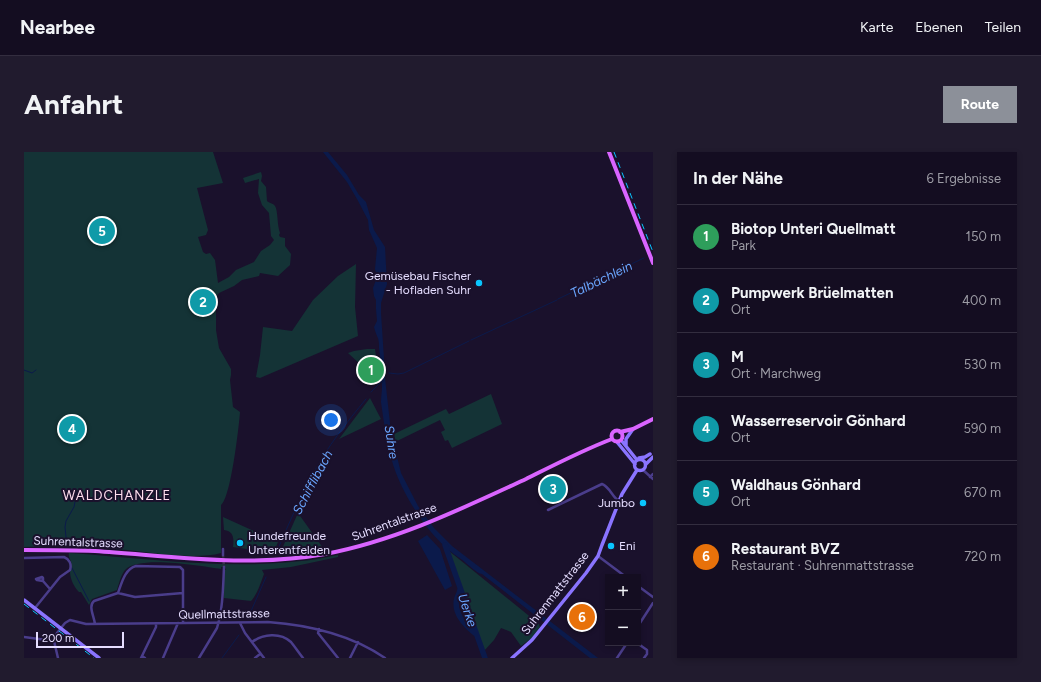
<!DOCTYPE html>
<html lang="de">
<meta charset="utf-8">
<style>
:root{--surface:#140d21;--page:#211b2e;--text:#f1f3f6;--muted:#9d9ca5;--line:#332d3f;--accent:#8c9099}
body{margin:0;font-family:Figtree,sans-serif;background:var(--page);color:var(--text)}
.controls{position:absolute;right:12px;bottom:12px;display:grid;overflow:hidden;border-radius:0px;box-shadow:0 2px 6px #0003}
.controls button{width:36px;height:36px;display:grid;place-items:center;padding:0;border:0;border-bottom:1px solid var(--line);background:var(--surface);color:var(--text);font:20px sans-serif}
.scale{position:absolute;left:12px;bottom:10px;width:88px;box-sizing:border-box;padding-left:4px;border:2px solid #e5ddff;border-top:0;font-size:11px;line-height:14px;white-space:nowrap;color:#e5ddff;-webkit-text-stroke:3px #1a112c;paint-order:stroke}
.you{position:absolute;left:307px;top:268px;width:14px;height:14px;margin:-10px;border:3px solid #fff;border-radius:50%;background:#1a73e8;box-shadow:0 0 0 6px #1a73e833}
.badge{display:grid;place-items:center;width:26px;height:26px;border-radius:50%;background:var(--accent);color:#fff;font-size:13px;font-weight:700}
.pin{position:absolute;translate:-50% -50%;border:2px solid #fff;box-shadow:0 1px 4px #0006}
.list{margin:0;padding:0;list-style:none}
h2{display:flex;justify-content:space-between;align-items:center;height:52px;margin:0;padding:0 16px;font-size:17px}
h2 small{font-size:13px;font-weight:400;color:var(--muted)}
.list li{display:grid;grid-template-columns:26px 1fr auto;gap:12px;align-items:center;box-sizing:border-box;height:64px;padding:0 16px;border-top:1px solid var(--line)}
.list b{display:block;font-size:15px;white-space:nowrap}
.list p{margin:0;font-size:13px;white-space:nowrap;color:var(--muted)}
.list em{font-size:13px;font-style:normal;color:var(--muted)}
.map{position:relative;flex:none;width:629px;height:506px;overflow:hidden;border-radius:0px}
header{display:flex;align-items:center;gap:24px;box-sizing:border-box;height:56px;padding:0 20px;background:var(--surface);border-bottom:1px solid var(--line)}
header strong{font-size:19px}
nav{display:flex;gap:22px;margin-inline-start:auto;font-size:14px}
.intro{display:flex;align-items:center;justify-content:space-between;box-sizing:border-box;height:96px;padding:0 24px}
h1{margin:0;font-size:28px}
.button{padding:10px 18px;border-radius:0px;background:var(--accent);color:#fff;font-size:14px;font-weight:700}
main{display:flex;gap:24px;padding:0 24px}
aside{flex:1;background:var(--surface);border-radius:0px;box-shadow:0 2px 6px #0003}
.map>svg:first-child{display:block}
.green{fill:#143336}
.water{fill:#0b1a4b}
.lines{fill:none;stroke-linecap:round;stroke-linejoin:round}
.stream{stroke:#0b1a4b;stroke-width:1}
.river{stroke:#0b1a4b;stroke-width:5.5}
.street-tunnel{stroke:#38304c;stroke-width:2.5;stroke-dasharray:2.5 1;stroke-linecap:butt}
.street{stroke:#4a3d8b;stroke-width:2.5}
.secondary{stroke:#8a74ff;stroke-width:3.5}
.primary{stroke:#d964ff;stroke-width:4}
.rail{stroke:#09c5fe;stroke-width:1;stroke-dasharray:6 5;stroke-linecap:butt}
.poi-dot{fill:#09c5fe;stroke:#1a112c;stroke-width:1.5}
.labels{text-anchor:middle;stroke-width:4;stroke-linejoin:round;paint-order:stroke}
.poi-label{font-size:12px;fill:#e5ddff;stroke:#1a112c;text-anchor:end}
.street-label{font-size:12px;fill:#e5ddff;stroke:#1a112c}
.water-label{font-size:13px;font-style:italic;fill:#6ba6ff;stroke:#1a112c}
.neighbourhood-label{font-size:13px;letter-spacing:1px;fill:#ffdfef;stroke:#1a112c}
</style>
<header>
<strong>Nearbee</strong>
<nav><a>Karte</a><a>Ebenen</a><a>Teilen</a></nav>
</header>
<div class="intro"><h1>Anfahrt</h1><a class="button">Route</a></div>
<main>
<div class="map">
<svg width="629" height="506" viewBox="0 0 629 506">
<rect width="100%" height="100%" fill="#1a112c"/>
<!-- green -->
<path class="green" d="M0,0H189L199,31L173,36L184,78L182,83L174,85L179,100L182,102L186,101L191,108L194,131L205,125L212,118L230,110L237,99L246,93L250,88L247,84L245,61L238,53L234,41L235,27L221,31L219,26L237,20L238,24L237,29L242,35L243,49C245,51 249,51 251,54C254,58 253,74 256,81L255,83L256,85L261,86V94L267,102L266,113L254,124L236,121L235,124L218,128L210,134L195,141L192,145V178L195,196L207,217V223L206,228L209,255L216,260C215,274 207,346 197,353V401C173,408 129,401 103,398C69,395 35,393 0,395Z
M332,112L331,155L334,184L236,226L232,225L236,203L239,175L268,179L289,148L314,124Z
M343,197H351L353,211L350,225L324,201L330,199Z
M467,242L478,272L428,296L424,288L421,289L417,280L421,278L416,268L373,289L371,288L370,282L422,257L425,262Z
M346,246L357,267L315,287Z
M274,361L299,396L284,398L257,399Z
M199,365L254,390L251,397H223L209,395C210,387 210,379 200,378Z
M425,399L515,472V473L516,475L508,486L497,494L487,480L477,476L470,488L460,499Z
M45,401C133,407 227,422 314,403V405L267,415L238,418L240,422C237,430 233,443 227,449L200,446V418H202L201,415H197V417C177,414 114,403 101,418C97,423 95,431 93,438L68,447L65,453L57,440H55C50,435 46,427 46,419C46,416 48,413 47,410C46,406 44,405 45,401Z"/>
<!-- water -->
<path class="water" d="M299,0H304L323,23L335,43L342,50L350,78L361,95L363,132L357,151V161L361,222V226L367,280L377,321L394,354L410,376L428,394L574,506H566L458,422C453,422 441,409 434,405C409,389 383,350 372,321C364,300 360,272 357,250C357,245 358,240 358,235C357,222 357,208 355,196C355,192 355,187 353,184C352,181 351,179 350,175L353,169L352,157V148L350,144L349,136L353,125L351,117L353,96L345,78L344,68L333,47L323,30Z
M403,383L416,397L428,434L421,438L394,389Z"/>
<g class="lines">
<!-- stream -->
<path class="stream" d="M534,147L620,106
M447,188L533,148
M0,218L8,221L12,218
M365,221L374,222L380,221L445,189
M347,240L358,229
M43,395L41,375L42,369L50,355L53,340
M254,397C265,371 276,346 289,322C303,295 323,270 342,247
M48,416L65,449
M224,466L242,425
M198,506L215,483"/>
<!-- river -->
<path class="river" d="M421,393L461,506
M436,437C436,441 434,443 433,446C429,460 441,473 451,481"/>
<!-- street-tunnel -->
<path class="street-tunnel" d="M199,403L200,415"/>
<!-- street -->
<path class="street" d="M619,318L629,327
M626,325L629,322
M524,358L578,332C586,335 588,345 595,349
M199,403V397
M574,404L602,425
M0,406L40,405C45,407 48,412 46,418L36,425L11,456
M19,429V426L18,425L12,427L13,428L19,429L26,437
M614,434L629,445
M94,441C98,430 101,417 112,414L156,415L159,418V471
M216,471L221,481L240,506
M71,472C70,464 64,454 70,449L94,441L111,445L159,441
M614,474L629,451
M295,477L294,481L314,506
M0,485L30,489
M228,490C239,482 256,480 267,490C271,495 275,501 279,506
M613,491L623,498V502L620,506
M118,504L121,506
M34,506L30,489L33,481L41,471L46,468L62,472L244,470C286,473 326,482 361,506
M117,506L132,475V472
M139,506L154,471
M175,506L193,476C199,456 199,436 200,415
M231,506L236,502
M326,506L334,490
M593,506L603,491"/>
<!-- secondary -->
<path class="secondary" d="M597,288L613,308
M593,290L611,312
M602,294V287L609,277
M615,306L621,305L626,302
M610.5 313a5.5 5.5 0 1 1 11 0a5.5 5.5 0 1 1-11 0Z
M622,312L629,305
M0,448L75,506
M488,506L508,488L562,421L574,404L578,393L598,342L613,318"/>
<!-- primary -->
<path class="primary" d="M585,0L629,111
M587.5 284a5.5 5.5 0 1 1 11 0a5.5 5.5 0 1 1-11 0Z
M596,280L609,277L629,267
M0,398C24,398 47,398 71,399C147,404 224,416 301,402C371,389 437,357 502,327C530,313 559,298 588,287"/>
<!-- rail -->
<path class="rail" d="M590,0L629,100
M0,452L70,506"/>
</g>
<!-- markers -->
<g class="poi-dot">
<circle cx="455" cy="131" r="4"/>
<circle cx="619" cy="351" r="4"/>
<circle cx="216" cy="391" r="4"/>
<circle cx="587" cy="394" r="4"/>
</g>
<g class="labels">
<!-- poi labels -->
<g class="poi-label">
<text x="447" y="128">Gemüsebau Fischer<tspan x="447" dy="14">- Hofladen Suhr</tspan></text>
<text x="611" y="355">Jumbo</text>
<text x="224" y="388" text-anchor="start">Hundefreunde<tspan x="224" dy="14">Unterentfelden</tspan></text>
<text x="595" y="398" text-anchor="start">Eni</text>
</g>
<!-- street labels -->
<g class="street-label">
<text transform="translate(370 370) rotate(-20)" y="4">Suhrentalstrasse</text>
<text transform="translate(54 390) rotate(2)" y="4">Suhrentalstrasse</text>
<text transform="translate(531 441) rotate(-52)" y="4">Suhrenmattstrasse</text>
<text transform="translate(200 462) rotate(-1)" y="4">Quellmattstrasse</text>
</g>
<!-- water labels -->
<g class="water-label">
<text transform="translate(577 127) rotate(-26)" y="5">Talbächlein</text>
<text transform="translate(368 290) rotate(81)" y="5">Suhre</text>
<text transform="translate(288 330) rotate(-62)" y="5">Schifflibach</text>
<text transform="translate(444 458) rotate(71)" y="5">Uerke</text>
</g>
<!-- neighbourhood labels -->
<g class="neighbourhood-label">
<text x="93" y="348">WALDCHANZLE</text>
</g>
</g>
</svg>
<div class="controls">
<button>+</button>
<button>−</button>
</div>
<div class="scale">200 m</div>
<div class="you"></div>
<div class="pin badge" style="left:347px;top:218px;background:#2e9e5b">1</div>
<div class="pin badge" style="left:179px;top:150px;background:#0f9aa8">2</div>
<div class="pin badge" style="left:529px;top:337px;background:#0f9aa8">3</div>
<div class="pin badge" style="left:48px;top:277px;background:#0f9aa8">4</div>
<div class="pin badge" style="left:78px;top:79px;background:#0f9aa8">5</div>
<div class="pin badge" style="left:558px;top:465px;background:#e8710a">6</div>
</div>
<aside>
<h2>In der Nähe<small>6 Ergebnisse</small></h2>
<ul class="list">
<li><span class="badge" style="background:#2e9e5b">1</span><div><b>Biotop Unteri Quellmatt</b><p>Park</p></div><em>150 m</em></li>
<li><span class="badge" style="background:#0f9aa8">2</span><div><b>Pumpwerk Brüelmatten</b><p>Ort</p></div><em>400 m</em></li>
<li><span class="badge" style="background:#0f9aa8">3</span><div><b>M</b><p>Ort · Marchweg</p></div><em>530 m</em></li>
<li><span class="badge" style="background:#0f9aa8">4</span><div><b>Wasserreservoir Gönhard</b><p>Ort</p></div><em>590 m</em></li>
<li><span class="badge" style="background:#0f9aa8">5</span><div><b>Waldhaus Gönhard</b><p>Ort</p></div><em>670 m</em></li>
<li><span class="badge" style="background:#e8710a">6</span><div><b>Restaurant BVZ</b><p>Restaurant · Suhrenmattstrasse</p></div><em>720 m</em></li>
</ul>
</aside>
</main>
